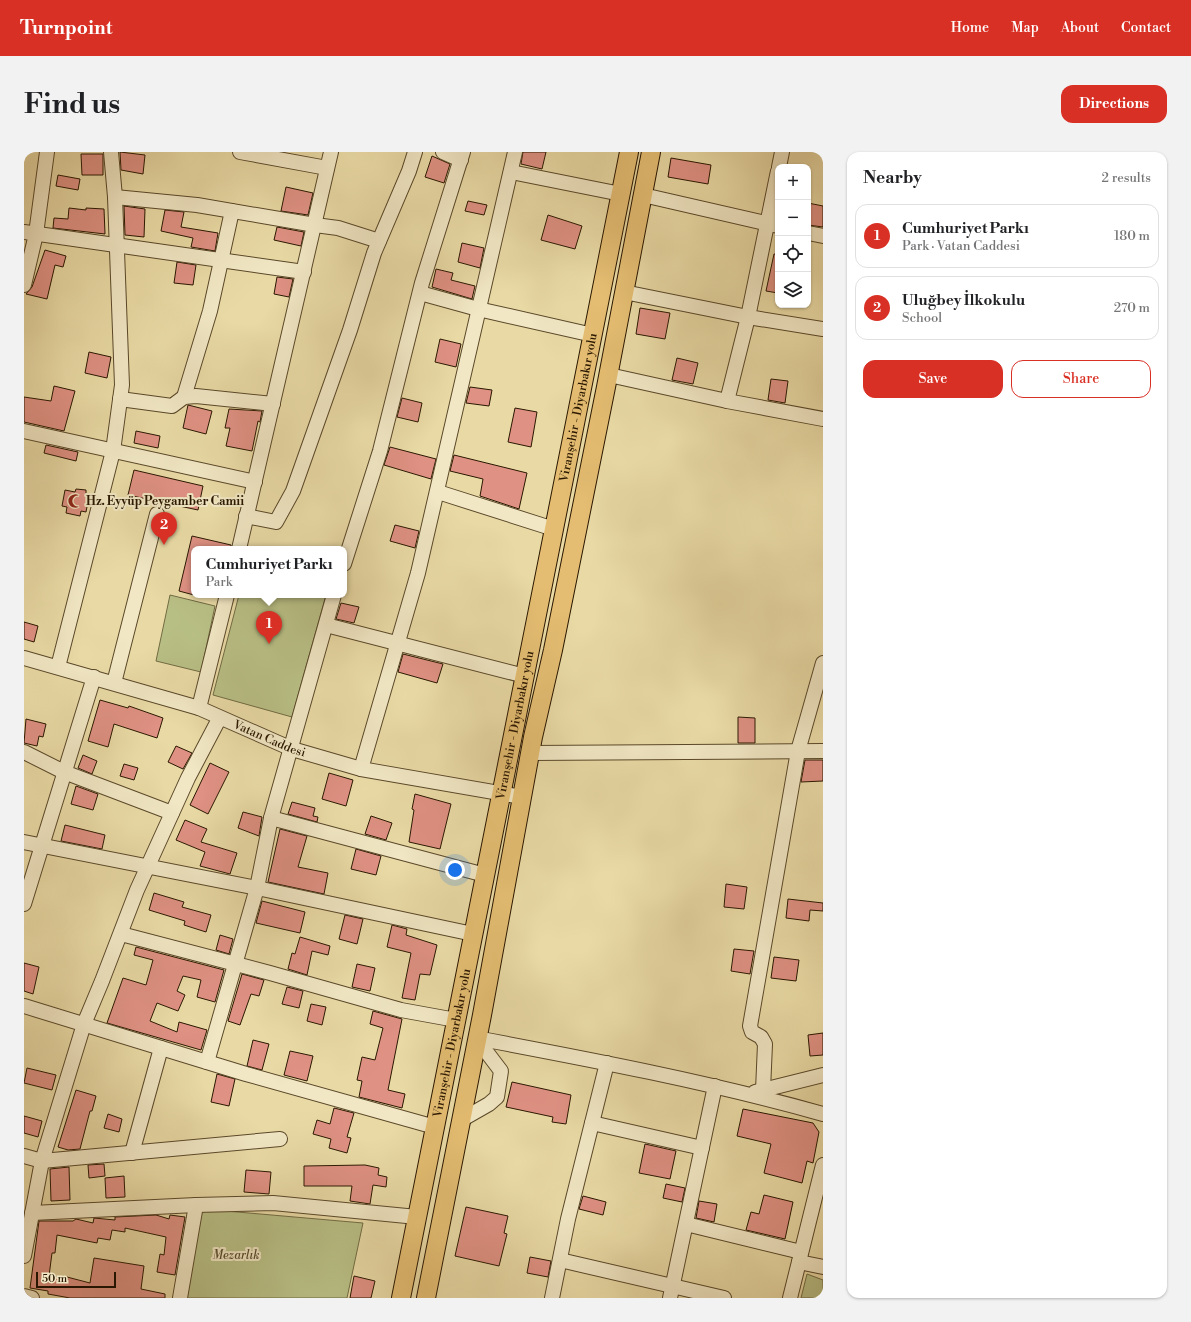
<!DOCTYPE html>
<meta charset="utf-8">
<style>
:root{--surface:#fff;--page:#f2f2f2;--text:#202124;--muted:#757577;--line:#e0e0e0;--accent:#d93025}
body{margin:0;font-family:"Libre Bodoni",serif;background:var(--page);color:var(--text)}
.controls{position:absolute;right:12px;top:12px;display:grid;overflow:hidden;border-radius:8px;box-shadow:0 1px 3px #0004}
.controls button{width:36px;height:36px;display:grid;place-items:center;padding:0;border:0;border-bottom:1px solid var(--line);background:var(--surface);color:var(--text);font:20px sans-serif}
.scale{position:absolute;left:12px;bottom:10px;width:80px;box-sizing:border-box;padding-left:4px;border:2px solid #2a1701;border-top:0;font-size:11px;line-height:14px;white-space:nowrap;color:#2a1701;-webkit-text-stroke:3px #f1e7c4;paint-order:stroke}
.you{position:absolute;left:431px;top:718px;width:14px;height:14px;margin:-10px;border:3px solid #fff;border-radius:50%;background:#1a73e8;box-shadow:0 0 0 6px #1a73e833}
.badge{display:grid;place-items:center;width:26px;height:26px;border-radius:50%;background:var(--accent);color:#fff;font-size:13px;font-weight:700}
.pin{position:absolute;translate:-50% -33px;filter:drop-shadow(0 1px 2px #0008)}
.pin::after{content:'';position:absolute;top:21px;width:14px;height:12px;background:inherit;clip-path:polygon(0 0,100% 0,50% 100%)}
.popup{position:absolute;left:167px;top:394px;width:156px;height:52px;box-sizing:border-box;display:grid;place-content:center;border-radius:8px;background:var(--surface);filter:drop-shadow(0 1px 3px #0005);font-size:13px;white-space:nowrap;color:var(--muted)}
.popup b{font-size:15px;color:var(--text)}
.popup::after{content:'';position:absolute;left:50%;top:100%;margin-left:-8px;border:8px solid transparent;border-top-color:var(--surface)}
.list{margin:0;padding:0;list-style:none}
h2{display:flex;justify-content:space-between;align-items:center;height:52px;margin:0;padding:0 16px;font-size:17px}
h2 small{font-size:13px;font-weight:400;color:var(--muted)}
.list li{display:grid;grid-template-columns:26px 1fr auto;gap:12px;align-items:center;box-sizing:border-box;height:64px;margin:0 8px 8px;padding:0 8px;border:1px solid var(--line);border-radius:12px}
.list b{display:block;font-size:15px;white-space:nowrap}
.list p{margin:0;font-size:13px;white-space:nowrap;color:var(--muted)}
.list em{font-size:13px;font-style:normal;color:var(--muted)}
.actions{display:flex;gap:8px;padding:12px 16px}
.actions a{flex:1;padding:9px 0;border:1px solid var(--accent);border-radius:12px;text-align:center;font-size:14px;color:var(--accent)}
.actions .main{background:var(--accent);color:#fff}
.icon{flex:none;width:22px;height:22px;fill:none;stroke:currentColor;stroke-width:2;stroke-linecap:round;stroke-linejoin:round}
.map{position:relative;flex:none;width:799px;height:1146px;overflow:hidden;border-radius:12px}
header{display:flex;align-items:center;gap:24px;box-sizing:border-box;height:56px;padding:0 20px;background:var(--accent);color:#fff}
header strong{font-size:19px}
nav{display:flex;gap:22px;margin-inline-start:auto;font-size:14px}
.intro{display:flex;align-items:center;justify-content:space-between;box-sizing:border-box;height:96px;padding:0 24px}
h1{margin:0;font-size:28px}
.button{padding:10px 18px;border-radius:12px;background:var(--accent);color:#fff;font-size:14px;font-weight:700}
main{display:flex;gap:24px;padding:0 24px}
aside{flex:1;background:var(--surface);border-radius:12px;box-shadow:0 1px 3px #0004}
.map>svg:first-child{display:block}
.green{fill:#b8bf85;stroke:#716b43}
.building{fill:#df9183;stroke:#2a1701}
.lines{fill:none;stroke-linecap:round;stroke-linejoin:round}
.minor-casing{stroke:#5a482a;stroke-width:16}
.major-casing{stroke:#2a1701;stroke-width:20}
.minor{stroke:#f1e7c4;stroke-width:14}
.major{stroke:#e4bd72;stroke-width:18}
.labels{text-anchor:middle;stroke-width:4;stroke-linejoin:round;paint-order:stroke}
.street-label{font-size:12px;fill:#2a1701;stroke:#f1e7c4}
.poi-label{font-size:12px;font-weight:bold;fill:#2a1701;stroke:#f1e7c4;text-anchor:start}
.park-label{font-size:12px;font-style:italic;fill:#554929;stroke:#f1e7c4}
</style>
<header>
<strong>Turnpoint</strong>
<nav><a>Home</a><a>Map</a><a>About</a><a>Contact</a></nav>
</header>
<div class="intro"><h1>Find us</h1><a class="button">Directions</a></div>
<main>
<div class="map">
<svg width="799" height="1146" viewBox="0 0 799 1146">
<rect width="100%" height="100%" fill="#e9daa5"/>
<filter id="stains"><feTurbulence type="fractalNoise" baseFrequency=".005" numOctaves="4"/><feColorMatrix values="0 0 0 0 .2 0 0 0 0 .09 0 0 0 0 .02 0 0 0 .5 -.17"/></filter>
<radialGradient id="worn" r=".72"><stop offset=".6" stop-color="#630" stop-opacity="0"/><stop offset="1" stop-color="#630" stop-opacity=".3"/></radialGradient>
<!-- green -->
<path class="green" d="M146,443L191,454L177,520L132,509Z
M215,443H302L268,565L189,543Z
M179,1057L339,1071L323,1146H160L176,1061Z
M783,1122L799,1128V1146H777Z"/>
<!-- building -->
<path class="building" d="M96,0L121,3L119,22L97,18Z
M499,0H522L518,17L497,12Z
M57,2H79V23H58Z
M408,4L426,12L420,31L401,25Z
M647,6L687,13L684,32L644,25Z
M34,23L56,27L54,38L32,34Z
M262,35L289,41L284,63L257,59Z
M444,49L463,53L460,63L441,59Z
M784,51L799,54V75L784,73Z
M100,54L121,57L120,85L101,83Z
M45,56L62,58V56L80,57L81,82L29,76L30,66L44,67Z
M141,58L160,60L157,75L194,81L191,99L167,95L169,86L137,79Z
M524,63L558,74L551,97L517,88Z
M253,75L280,80L277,94L250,88Z
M438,91L460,96L456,116L434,110Z
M21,98L42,104L39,115L31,113L23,147L2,142L8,135Z
M750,102H754V141L742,139Z
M153,110L172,113L169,133L150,131Z
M412,117L429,121L427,128L451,134L448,147L408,135Z
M253,125L269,127L265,145L250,142Z
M616,156L646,161L641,187L612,182Z
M416,187L437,192L432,215L411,210Z
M65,200L87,205L83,226L61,221Z
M653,206L674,211L669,232L648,228Z
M747,227L764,229L761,251L744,248Z
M30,234L51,239L40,279L0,270V245L27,249Z
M446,235L468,238L465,254L442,251Z
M378,246L398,251L394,270L373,265Z
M164,253L188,259L182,282L159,276Z
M491,256L513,260L507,295L484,290Z
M205,257L238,259L236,270L234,269L228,299L202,294L206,276H201Z
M112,279L136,284L134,296L110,291Z
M22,293L54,300L52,309L20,301Z
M366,295L412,307L407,327L360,313Z
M430,303L503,321L495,357L456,344L459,327L426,319Z
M110,318L179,334L174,358L104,343Z
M52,337L62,338V343L65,344L62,360L57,359L56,364L42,361L43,355L38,354L41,338L51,340Z
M371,373L395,379L391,396L366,389Z
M168,384L207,393V397H170V443L155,439Z
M317,451L335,455L330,471L312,467Z
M0,470L14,474L10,490L0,487Z
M379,502L419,512L413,531L374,520Z
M76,548L104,556L105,554L139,566L133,586L90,572L84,595L64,589Z
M714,565L731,566V591H714Z
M2,567L22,572L19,585L15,584L13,594L0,591Z
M152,594L168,601L159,617L144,610Z
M59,603L73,609L68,622L54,616Z
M781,608H799V629L777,630Z
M186,611L205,620L184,662L166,653Z
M100,612L114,616L110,628L96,624Z
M305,621L329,628L322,654L298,647Z
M52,634L74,642L69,658L47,652Z
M391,642L427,652L416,697L385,690L390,658L388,657Z
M268,650L291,656L289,664L294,665L293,670L264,662Z
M219,660L238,665L235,684L214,676Z
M347,664L368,671L362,688L341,682Z
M161,668L183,677L177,690L213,701L206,722L176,714L181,700L152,688Z
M41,673L81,683L78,697L37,689Z
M256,677L283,684L274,715L304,721L300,742L244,730Z
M332,697L357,704L352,723L327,717Z
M702,732L723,735L720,757L700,755Z
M130,741L160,750L158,755L187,763L182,780L160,773L161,769L125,758Z
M764,747L799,751V759L786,758L785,769L762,766Z
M238,749L281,760L276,781L232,771Z
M321,763L339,767L333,792L315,787Z
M368,773L383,777L382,783L413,793L406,823L396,822L391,848L378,846L387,801L363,795Z
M196,783L209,787L205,802L192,798Z
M276,785L306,794L304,803L288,799L283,823L264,817L268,801L271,802Z
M112,795L200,818L191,850L173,845L177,828L159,824L153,839L161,843L154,859L133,851L126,869L153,880L155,870L183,878L177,898L83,871L99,826L122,833L129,808L110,803Z
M710,797L730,799L726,822L707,819Z
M750,805L775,808L772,829L747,826Z
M0,811L15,815L9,842L0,839Z
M333,812L351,816L346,839L328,835Z
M218,822L240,828L235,844L227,842L216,873L204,869Z
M263,835L279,839L275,856L258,852Z
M287,852L302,855L298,873L283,869Z
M349,859L378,867L364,938L381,942L378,956L335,945L338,929L333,928L338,905L351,908L359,876L346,872Z
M799,881V903L786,904L784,883Z
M229,888L245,892L238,918L223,914Z
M266,899L289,904L283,929L260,923Z
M3,916L32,923L28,938L0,931Z
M193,922L211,927L205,954L187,950Z
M488,930L547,943L542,972L528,970L529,965L482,955Z
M52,938L72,944L68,959H66L56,997L44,998L34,995Z
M310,956L330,961L323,985L327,986L323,1001L305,996L307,987L289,982L293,968L306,972Z
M719,957L789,971L795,980L789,1011L783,1009L778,1031L740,1021L747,992L713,984Z
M84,962L98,967L95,980L80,976Z
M0,964L18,969L14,985L0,981Z
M621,992L652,999L646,1027L615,1021Z
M80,1012L81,1024L65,1026L64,1013Z
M341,1013L355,1016L354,1023L363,1025L362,1035L349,1033L346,1052L326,1049L328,1034H280V1014Z
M45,1015L46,1048L27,1049L26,1017Z
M222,1018L247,1020L245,1042L220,1040Z
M100,1024L101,1045L82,1046L81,1026Z
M642,1032L661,1036L658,1050L639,1046Z
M740,1043L769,1050L761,1087L722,1078L727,1060L735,1062Z
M559,1044L582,1050L579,1063L555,1057Z
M675,1049L693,1052L690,1070L672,1066Z
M442,1055L484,1064L480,1081L483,1082L475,1114L431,1104Z
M132,1063L145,1067L146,1063L161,1065L151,1123L133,1120L136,1102L140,1103L142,1085L101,1076V1080L88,1078L86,1088L74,1086L73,1091L33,1083L31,1101H28L25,1124L43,1125L66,1131L70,1106L120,1114L117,1137L141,1142V1146H46L24,1142V1139L6,1136L15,1069H49L52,1067L69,1071L70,1066L91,1068V1065Z
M506,1105L527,1109L524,1125L503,1121Z
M330,1124L351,1129L347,1146H326Z"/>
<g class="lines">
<defs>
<g id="minor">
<path d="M216,0L303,16"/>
<path d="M419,0L437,8"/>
<path d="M755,15L758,0"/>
<path d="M487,20L597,42"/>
<path d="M619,43L754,74"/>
<path d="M91,45L173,53L291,73L314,76L355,89"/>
<path d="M0,80L280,120"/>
<path d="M784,81L799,84"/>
<path d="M0,133L12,82L23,0"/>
<path d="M600,140L724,165L799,177"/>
<path d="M396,141L454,157L569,183"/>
<path d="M585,223L703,249L799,267"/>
<path d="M160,245L186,159L208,59"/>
<path d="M96,247L148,254L160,245L172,244L249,252"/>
<path d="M703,249L724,165L754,19"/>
<path d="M0,279L231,330"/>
<path d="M414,340L530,377"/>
<path d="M222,364L252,370L269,339L326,178L350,101L385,19L391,0"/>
<path d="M215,397L307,0"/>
<path d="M320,412L356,299L398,131L439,0"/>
<path d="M302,473L501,524"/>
<path id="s1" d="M0,506L175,556L268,597L337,617L498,645"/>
<path d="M34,515L89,299L98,233L91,45L87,0"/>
<path d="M90,531L133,362"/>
<path d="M175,556L203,443"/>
<path d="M0,600L40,620L148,661"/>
<path d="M506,601L799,599"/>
<path d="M337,617L394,421L491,0"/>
<path d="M247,666L461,723"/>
<path d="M0,690L233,736L449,782"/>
<path d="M0,752L70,525"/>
<path d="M97,782L246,821L377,858L432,868"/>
<path d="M0,854L222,922L411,975"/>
<path d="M452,886C569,908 685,930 799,962"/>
<path d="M183,910L233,736L247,666L310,443"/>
<path d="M739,938L741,892L737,885L728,880L726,874L774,599L799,511"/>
<path d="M731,940L799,923"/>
<path d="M437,968L465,952L473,945L477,919L452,886"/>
<path d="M568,971L678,996"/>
<path d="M108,1001L137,896"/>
<path d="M0,1004L18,1009L256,987"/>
<path d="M8,1061L172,1053L249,1051L393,1065"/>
<path d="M662,1072L777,1100"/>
<path d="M0,1104L18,1009L60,872L78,829L113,738L164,626L195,567"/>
<path d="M536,1108L700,1146"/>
<path d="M775,1110L799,1115"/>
<path d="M0,1144L8,1146"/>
<path d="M156,1146L172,1053"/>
<path d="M528,1146L544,1067L583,911"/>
<path d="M646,1146L691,934"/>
<path d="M766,1146L799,1013"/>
</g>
<g id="major">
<path id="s2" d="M377,1146L605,0"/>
<path d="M402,1146L458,863L509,585L529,498L582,235L627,0"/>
</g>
</defs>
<!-- minor casing -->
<use href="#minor" class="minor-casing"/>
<!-- major casing -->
<use href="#major" class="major-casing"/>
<!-- minor -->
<use href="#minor" class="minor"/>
<!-- major -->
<use href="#major" class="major"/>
</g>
<!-- icons -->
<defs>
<symbol id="mosque-bare" viewBox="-9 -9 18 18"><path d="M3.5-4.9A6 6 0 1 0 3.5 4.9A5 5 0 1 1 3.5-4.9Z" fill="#8f2418" stroke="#f1e7c4" stroke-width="2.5" paint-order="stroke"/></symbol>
</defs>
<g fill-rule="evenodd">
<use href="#mosque-bare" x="41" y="339" width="20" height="20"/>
</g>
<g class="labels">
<!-- street labels -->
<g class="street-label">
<text dy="4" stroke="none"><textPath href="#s2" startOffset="908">Viranşehir - Diyarbakır yolu</textPath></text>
<text dy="4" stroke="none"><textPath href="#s2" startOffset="584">Viranşehir - Diyarbakır yolu</textPath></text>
<text dy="4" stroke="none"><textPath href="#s1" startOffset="259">Vatan Caddesi</textPath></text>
<text dy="4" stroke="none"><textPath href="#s2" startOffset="260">Viranşehir - Diyarbakır yolu</textPath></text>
</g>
<!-- poi labels -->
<g class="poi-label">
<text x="62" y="353">Hz. Eyyüp Peygamber Camii</text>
</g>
<!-- park labels -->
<g class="park-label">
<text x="212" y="1107">Mezarlık</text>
</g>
</g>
<rect width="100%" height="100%" filter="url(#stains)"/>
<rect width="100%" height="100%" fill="url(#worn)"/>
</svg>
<div class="controls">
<button>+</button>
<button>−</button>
<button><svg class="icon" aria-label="locate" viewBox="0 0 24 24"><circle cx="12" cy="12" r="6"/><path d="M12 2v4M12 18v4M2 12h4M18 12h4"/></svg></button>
<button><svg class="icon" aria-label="layers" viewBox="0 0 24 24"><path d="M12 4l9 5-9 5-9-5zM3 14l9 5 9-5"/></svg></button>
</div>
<div class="scale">50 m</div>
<div class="you"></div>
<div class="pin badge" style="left:245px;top:492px">1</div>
<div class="popup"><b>Cumhuriyet Parkı</b>Park</div>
<div class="pin badge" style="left:140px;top:393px">2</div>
</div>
<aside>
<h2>Nearby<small>2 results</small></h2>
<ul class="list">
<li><span class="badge">1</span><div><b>Cumhuriyet Parkı</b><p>Park · Vatan Caddesi</p></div><em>180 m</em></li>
<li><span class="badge">2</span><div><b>Uluğbey İlkokulu</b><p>School</p></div><em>270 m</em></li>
</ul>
<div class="actions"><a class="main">Save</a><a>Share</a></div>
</aside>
</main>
